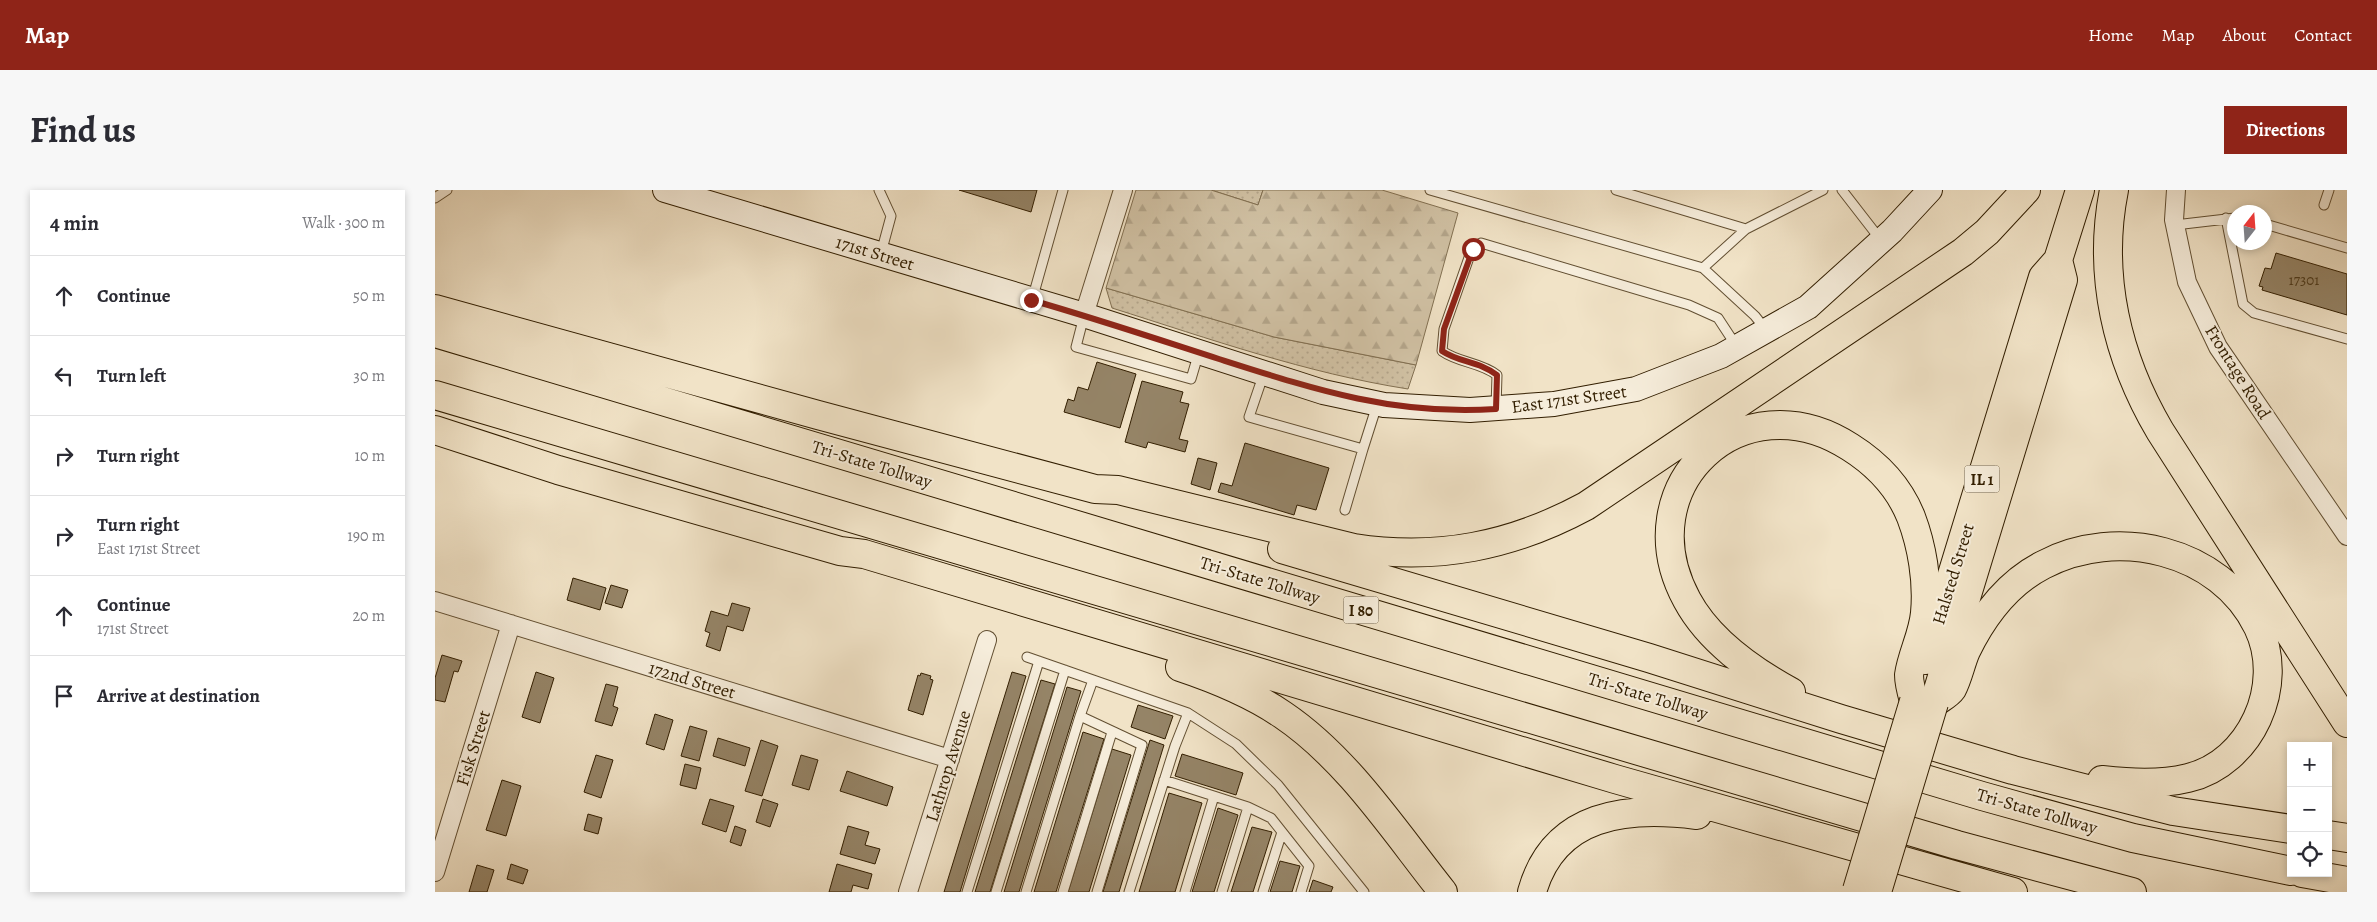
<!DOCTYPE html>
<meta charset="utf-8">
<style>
:root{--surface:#fff;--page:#f7f7f7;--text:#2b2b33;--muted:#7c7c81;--line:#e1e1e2;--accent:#8f2418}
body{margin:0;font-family:Alegreya,serif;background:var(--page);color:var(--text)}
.controls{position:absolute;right:15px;bottom:15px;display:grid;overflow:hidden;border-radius:0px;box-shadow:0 2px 8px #0003}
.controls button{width:45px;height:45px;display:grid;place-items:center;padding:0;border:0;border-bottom:1px solid var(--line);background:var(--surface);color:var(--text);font:25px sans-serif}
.compass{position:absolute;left:1792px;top:15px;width:45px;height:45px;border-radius:50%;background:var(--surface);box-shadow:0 2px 8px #0003;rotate:17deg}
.stop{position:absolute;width:15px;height:15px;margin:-11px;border:4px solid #8f2418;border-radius:50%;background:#fff}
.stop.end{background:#8f2418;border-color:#fff;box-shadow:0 1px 5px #0008}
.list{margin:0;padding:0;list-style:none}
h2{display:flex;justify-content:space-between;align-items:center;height:65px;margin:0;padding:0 20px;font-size:21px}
h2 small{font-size:16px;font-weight:400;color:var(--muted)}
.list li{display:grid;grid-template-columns:32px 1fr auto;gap:15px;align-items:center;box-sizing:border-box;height:80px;padding:0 20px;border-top:1px solid var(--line)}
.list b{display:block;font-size:19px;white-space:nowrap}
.list p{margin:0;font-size:16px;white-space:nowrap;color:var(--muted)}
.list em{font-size:16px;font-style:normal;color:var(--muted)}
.icon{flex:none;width:28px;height:28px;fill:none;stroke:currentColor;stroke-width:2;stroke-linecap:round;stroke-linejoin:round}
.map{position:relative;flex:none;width:1912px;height:702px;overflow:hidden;border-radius:0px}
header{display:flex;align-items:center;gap:30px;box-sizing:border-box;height:70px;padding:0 25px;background:var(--accent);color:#fff}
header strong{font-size:24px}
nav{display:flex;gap:28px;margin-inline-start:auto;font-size:18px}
.intro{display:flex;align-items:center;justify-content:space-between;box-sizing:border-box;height:120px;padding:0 30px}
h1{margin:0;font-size:35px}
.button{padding:12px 22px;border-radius:0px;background:var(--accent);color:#fff;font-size:18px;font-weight:700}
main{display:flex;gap:30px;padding:0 30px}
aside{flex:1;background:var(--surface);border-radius:0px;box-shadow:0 2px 8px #0003}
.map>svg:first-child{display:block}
.grass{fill:url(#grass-dots);stroke:#827052}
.forest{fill:url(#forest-firs);stroke:#827052}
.building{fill:#958467;stroke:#321e00}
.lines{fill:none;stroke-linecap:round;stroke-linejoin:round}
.lane-casing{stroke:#624f32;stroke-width:11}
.street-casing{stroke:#624f32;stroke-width:20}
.secondary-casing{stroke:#321e00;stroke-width:26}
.primary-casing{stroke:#321e00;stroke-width:30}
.highway-casing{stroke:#321e00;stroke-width:30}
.lane{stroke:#f6eddb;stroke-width:9}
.street{stroke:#f6eddb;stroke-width:18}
.secondary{stroke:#f6eddb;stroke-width:24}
.primary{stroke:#f1e3c7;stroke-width:28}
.highway{stroke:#f1e3c7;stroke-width:28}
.primary-bridge-casing{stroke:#321e00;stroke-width:30;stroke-linecap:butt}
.primary-bridge{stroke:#f1e3c7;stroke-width:28}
.route{stroke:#8f2418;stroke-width:6}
.labels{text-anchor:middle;stroke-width:4;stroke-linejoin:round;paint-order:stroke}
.number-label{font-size:15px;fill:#4b381a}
.shield{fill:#f6eddb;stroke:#6d5c42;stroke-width:1}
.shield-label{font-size:16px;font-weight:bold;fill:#321e00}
.street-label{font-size:18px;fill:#321e00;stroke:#f6eddb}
</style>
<header>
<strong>Map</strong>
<nav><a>Home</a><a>Map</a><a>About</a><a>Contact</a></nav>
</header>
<div class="intro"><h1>Find us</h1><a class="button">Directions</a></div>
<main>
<aside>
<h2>4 min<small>Walk · 300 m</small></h2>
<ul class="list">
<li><svg class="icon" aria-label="ahead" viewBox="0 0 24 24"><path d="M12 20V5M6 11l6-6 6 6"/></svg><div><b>Continue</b></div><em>50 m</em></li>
<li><svg class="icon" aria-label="left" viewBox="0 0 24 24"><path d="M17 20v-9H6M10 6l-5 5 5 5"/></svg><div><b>Turn left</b></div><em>30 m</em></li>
<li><svg class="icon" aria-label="right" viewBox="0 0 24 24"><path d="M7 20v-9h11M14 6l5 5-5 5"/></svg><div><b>Turn right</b></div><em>10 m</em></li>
<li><svg class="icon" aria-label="right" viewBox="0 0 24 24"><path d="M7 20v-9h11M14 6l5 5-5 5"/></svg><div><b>Turn right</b><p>East 171st Street</p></div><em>190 m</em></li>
<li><svg class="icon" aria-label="ahead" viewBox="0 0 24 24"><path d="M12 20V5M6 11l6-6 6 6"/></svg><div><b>Continue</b><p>171st Street</p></div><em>20 m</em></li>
<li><svg class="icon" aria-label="arrive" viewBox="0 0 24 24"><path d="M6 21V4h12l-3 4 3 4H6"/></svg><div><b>Arrive at destination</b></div></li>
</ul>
</aside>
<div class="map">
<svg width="1912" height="702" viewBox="0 0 1912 702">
<defs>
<pattern id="grass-dots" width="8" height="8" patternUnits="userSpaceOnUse" patternTransform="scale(1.25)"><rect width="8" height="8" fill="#d1c2a5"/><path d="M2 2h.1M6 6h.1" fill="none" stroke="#b4a68c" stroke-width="1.8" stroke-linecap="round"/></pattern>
<pattern id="forest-firs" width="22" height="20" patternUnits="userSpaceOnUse" patternTransform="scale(1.25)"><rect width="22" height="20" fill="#d1c2a5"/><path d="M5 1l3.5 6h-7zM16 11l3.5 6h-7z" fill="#b4a68c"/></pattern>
</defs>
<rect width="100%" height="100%" fill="#f1e3c7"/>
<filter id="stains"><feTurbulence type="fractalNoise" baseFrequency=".004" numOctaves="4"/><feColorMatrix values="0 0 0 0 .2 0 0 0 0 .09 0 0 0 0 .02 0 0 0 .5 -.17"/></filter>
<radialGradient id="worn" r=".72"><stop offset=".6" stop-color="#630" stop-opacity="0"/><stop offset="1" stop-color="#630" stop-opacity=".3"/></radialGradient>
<!-- grass -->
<path class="grass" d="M776,0H828L823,15Z
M671,98L839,147L981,175L973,199C871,183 775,149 677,118Z"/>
<!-- forest -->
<path class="forest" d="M701,0H776L823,15L828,0H947L1023,23L981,175L839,147L671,98Z"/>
<!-- building -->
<path class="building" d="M524,0H602L596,22Z
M1841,63L1912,84V125L1827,100L1828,97L1824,96L1830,78L1836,79Z
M662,172L701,184L685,238L629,222L633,209L639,211L643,197L653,200Z
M707,191L748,202L745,212L754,214L744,249L753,251L750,262L713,252L711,258L690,252Z
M810,253L894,278L881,320L862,315L859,325L783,302L786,293L797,296Z
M763,268L782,273L775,300L756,294Z
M138,388L171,398L165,420L132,410Z
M176,395L193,400L187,418L170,413Z
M297,413L315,418L308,441L292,436L285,461L271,456L275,443L270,441L276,421L293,426Z
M7,465L27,471L23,482L19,481L10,512L0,510V488Z
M101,482L119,488L105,533L87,527Z
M577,482L591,486L525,702H509Z
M486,483L496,486L495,489L498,490L488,525L473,520L483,485L485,486Z
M606,490L620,494L555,702H540Z
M171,494L183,497L178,516L183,518L177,536L160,531Z
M632,497L646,501L584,702H569Z
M703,515L738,526L730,549L696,537Z
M220,524L238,530L229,560L211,554Z
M255,536L272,541L264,571L246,566Z
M648,542L669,549L621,702H599Z
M283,548L315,558L310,576L278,566Z
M326,550L343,556L327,606L310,601Z
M715,550L729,555L684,702H668Z
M677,559L696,565L654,702H633Z
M747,564L808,583L801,605L740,586Z
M161,565L178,570L166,608L149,602Z
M366,565L383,570L374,600L357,595Z
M250,574L266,578L261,599L245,595Z
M412,581L458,597L452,616L405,601Z
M67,590L86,596L71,646L51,640Z
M734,603L767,613L740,702H704Z
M275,609L299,616L291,642L267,634Z
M328,609L343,614L335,637L321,632Z
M783,618L803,625L779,702H757Z
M153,624L167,628L163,644L149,640Z
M300,636L311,640L306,656L295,652Z
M413,636L434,642L430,655L445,659L440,674L405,664Z
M817,637L837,642L818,702H796Z
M845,671L865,676L857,702H835Z
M76,674L93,680L88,694L72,689Z
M402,674L437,684L433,699L418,695L416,702H394Z
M42,675L59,680L52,702H34Z
M878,690L898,697L896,702H874Z"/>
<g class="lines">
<defs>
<path id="lane" d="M444,0L456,26L446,63
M995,0L1268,78
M1181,0L1311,39
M1407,0L1445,49
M0,8L12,0
M1889,15L1894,0
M1791,28L1808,114L1819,123L1912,149
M1830,34L1912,58
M1740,35L1800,28
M597,110L628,0
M649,126L641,157L756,189L764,162
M1331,140L1320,126L1268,78L1311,39L1388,0
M829,183L814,227L928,259L942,215
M1061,218L1062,185C1045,172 1024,173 1007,161L1009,139L1037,59L1046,53L1254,115L1283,128L1302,157
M910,320L928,259
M592,467L753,523L801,554L843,595L929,702
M658,490L645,526L707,555L662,702
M729,590L813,617L836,628L874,676L866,702
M532,702L604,471
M561,702L630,480
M591,702L645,526
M628,702L677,542
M694,702L740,556L753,523
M750,702L779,606
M787,702L813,617
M828,702L847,642"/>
<path id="street" d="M1741,0L1739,30L1752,92L1783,157L1912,346
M649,125L688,0
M0,411L515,569
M0,682L76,434
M473,702L552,450"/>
<path id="secondary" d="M230,0L649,125L888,202L949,215L1035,220L1119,214L1201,199L1286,166L1373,117L1457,41L1495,0"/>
<path id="primary" d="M1491,470L1608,87L1623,70L1645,0
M1499,513L1628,90L1623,70"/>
<path id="highway" d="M1679,0C1662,85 1682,168 1725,241L1912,533
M0,119L383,225L660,299L683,300L919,358C1002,371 1077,356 1151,316L1528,62L1552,42L1591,0
M0,143L1547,606L1698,648L1856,681
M0,205L1522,655L1697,702
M0,240L123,280L405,361L429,364L1180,589L1578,702
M847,359L1214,468L1406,529L1578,580L1738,621L1856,639
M745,477C781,489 816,503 848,525C913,569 960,642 1008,702
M1356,502C1316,480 1274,451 1252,410C1190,296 1307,187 1415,257C1442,274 1464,297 1476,327C1487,356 1493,391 1490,423C1488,445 1477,464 1474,485C1474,493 1477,504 1479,511
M1499,513C1504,509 1513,505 1517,499C1523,488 1526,472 1531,461C1548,426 1573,393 1608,375C1681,336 1785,359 1823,437C1851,495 1816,573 1753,588C1724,595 1695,593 1667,590
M1893,645L1912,648
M1867,683L1912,691
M1097,702C1119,623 1192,616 1262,625"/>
</defs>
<!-- lane casing -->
<use href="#lane" class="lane-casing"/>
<!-- street casing -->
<use href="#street" class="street-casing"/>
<!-- secondary casing -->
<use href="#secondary" class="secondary-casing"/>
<!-- primary casing -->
<use href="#primary" class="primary-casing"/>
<!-- highway casing -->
<use href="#highway" class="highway-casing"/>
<!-- lane -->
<use href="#lane" class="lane"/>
<!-- street -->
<use href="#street" class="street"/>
<!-- secondary -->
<use href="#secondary" class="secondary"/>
<!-- primary -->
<use href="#primary" class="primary"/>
<!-- highway -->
<use href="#highway" class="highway"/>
<defs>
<path id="primary-bridge" d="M1422,700L1479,511
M1442,702L1499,513"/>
</defs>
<!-- primary-bridge casing -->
<use href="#primary-bridge" class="primary-bridge-casing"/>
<!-- primary-bridge -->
<use href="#primary-bridge" class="primary-bridge"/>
</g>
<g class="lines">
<!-- route -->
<path class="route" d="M596,110C659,128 722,149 784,169C878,199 960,226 1061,219L1062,185C1044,171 1025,173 1007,161L1009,139L1038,59"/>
</g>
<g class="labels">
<!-- number labels -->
<g class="number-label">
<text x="1869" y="95">17301</text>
</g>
<!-- shield labels -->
<g class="shield">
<rect x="1529.5" y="275.5" width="35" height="27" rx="4"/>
<rect x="908.5" y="406.5" width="35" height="27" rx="4"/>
</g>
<g class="shield-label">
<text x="1547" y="295">IL 1</text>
<text x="926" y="426">I 80</text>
</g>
<!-- street labels -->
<g class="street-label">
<text transform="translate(440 63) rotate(17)" y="6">171st Street</text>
<text transform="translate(1803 182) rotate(58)" y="6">Frontage Road</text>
<text transform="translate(1134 209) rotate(-8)" y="6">East 171st Street</text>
<text transform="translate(437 274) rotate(17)" y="6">Tri-State Tollway</text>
<text transform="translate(1518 384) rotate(-73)" y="6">Halsted Street</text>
<text transform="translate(825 390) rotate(17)" y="6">Tri-State Tollway</text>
<text transform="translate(257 490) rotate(17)" y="6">172nd Street</text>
<text transform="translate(1213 506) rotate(17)" y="6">Tri-State Tollway</text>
<text transform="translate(38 558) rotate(-73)" y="6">Fisk Street</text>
<text transform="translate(513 576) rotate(-73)" y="6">Lathrop Avenue</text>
<text transform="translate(1602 621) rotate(16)" y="6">Tri-State Tollway</text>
</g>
</g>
<rect width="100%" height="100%" filter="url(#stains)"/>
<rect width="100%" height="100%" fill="url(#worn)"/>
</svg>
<div class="controls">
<button>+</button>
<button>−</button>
<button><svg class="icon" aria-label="locate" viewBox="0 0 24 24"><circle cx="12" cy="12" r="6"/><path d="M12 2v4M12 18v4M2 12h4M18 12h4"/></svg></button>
</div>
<svg class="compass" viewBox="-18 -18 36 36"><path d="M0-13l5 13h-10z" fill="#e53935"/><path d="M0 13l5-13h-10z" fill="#7c7c81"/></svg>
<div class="stop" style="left:1038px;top:59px"></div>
<div class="stop end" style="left:596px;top:110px"></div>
</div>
</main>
